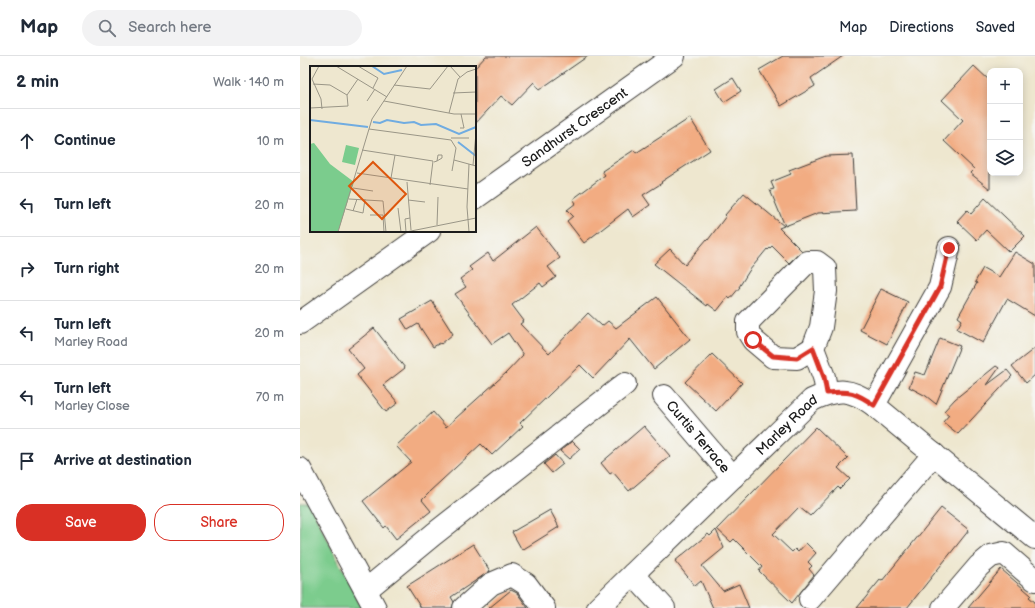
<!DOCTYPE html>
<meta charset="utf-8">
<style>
:root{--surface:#fff;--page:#f2f2f3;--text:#1f2937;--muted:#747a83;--line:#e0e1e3;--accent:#d93025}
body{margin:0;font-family:"Balsamiq Sans",sans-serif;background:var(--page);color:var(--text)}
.controls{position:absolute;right:12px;top:12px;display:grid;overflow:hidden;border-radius:8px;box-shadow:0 2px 10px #0003}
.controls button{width:36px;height:36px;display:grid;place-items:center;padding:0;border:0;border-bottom:1px solid var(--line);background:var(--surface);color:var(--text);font:20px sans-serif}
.stop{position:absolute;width:12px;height:12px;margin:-9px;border:3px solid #d93025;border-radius:50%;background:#fff}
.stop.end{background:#d93025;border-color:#fff;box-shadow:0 1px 4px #0008}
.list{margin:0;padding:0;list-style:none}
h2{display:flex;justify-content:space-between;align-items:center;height:52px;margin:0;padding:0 16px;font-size:17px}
h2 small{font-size:13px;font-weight:400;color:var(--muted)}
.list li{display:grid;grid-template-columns:26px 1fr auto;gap:12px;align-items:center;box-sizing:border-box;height:64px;padding:0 16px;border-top:1px solid var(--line)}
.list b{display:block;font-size:15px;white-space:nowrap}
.list p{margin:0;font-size:13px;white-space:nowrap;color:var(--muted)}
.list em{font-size:13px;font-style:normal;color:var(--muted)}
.actions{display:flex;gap:8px;padding:12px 16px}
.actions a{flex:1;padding:9px 0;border:1px solid var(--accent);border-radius:16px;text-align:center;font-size:14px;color:var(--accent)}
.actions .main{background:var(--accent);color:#fff}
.icon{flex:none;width:22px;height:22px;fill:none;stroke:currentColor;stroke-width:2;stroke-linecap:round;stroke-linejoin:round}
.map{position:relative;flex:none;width:735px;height:552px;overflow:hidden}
header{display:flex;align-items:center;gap:24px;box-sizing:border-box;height:56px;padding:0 20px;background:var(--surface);border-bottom:1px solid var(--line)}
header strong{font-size:19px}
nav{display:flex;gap:22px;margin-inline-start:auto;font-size:14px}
.search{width:280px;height:36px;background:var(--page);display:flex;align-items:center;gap:10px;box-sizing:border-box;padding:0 14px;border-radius:22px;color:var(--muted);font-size:15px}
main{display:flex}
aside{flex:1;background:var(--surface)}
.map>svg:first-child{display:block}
.green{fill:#7bcc8d;stroke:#4c7454}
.building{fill:#f2ac82}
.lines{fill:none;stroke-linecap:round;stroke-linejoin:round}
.minor-casing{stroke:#3c3a37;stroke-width:24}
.major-casing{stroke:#3c3a37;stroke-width:24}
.minor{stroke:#fff;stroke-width:22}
.major{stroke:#fff;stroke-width:22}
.route{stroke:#d93025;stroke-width:5}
.labels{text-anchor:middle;stroke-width:3.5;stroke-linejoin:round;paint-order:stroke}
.street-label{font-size:14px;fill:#1c1c1c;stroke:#f6f6f2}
.inset-river{fill:none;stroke:#70ace1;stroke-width:2}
.inset-road{fill:none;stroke:#9a9687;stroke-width:1}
.view{fill:#de560d;fill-opacity:0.15;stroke:#de560d;stroke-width:2}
.inset-edge{fill:none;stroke:#1c1c1c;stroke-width:2}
</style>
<header>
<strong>Map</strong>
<div class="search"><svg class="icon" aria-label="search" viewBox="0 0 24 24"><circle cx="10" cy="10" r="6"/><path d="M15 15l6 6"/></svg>Search here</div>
<nav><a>Map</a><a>Directions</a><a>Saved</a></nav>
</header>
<main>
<aside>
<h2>2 min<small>Walk · 140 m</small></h2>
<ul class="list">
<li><svg class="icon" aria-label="ahead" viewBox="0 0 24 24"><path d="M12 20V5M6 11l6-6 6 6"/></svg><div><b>Continue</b></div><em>10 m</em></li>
<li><svg class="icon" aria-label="left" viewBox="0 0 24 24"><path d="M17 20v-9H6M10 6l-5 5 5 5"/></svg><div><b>Turn left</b></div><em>20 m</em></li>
<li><svg class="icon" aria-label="right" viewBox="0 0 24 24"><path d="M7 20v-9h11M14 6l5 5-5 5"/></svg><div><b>Turn right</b></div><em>20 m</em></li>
<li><svg class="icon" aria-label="left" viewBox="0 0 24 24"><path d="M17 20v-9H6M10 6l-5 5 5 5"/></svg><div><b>Turn left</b><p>Marley Road</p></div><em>20 m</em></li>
<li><svg class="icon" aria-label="left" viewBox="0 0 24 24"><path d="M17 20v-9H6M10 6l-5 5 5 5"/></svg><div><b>Turn left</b><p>Marley Close</p></div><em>70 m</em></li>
<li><svg class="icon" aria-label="arrive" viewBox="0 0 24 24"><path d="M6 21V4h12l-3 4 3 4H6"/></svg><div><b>Arrive at destination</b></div></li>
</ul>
<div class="actions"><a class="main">Save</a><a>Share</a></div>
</aside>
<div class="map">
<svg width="735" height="552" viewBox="0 0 735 552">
<rect width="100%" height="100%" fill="#f6f6f2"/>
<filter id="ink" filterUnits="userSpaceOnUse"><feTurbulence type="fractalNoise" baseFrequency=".025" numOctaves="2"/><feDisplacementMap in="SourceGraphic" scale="8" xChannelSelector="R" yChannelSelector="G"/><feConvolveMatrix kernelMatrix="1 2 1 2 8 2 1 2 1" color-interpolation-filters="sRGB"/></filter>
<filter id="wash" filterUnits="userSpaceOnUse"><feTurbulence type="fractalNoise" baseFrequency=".012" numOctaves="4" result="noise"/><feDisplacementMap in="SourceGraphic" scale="16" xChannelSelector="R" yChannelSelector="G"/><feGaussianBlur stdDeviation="0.9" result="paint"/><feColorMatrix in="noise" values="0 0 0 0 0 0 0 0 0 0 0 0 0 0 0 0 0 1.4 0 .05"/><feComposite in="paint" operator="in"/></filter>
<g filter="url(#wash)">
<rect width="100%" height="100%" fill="#eee7cf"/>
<!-- green -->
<path class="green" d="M0,447H9L62,552H0Z"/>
<g id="blocks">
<!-- building -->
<path class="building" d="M186,0H288L239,34L234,26L212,49L201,40L175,68V12Z
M483,0H543L511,22L515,30L481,50L459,14Z
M674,10L690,25V133L670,117L674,113L644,85L663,64L642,44Z
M433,22L441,35L424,46L416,33Z
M390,62L410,94L361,126L362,127L343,139L350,149L333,161L328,153L284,187L267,165L273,160L267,154L276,147L273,143L305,119L302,115L334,94L336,97Z
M553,99L556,155L518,157L485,170L470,134L474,133L471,126L491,118L489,114L526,100Z
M444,137L484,170L479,172L502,195L489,207L472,190L468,194L467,193L449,215L439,231H440L430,243L428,241L417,255L408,248L407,250L354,208L370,193L385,209L407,183L408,184L426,160L425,159Z
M685,142L725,180L709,196L686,174L677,184L657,165L667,154L671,158Z
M236,171L260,202L248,211L256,221L243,231L240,227L212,249L224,265L220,268L249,298L288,257L302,270L308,265L316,272L357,241L390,283L354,313L330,283L293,322L280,309L220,367L223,370L192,399L181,388L129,436V437L122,444L131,455L96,483L86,470L84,472L63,445L111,406L96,390L133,356L146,371L206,317L223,299L208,277L192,288L155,238L166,231L160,223L172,214L169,211L188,197L193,205Z
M715,196L735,208V260L707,243L683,287L657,273L662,264L658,261L677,227L675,226L683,212L699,221Z
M581,233L608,246L587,288L560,274Z
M132,245L153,278L141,288L140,287L133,291L118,268L108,274L101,263Z
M74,272L105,312L83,329L98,347L86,356L57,319L64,313L48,293Z
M640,282L660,290L636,348L626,340L609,331L615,316L625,319Z
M735,292V319L726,327L712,310Z
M412,298L442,327L416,355L385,326Z
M696,310L699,312L687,329L707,314L712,320L658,378L643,366L649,359L644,355L655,343Z
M344,370L370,400L329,435L313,416L310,418L301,407Z
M516,371L548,402L538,412L550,423L540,433L538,431L510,460L499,451L473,478L492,496L495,493L498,496L506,487L516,497L508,506L512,510L509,513L514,519L492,547L459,515L462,511L434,483L431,486L417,473Z
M272,385L280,393L269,403L260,395Z
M255,399L263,408L252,417L244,408Z
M641,452L669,474L607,552H557L580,524L582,525Z
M250,454L259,471L222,494L212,476Z
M416,474L424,492L402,510L423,535L439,528L449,552H413L401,525L395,530L375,505L408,478L410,480Z
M173,488L190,515L151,541L154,546L152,552H121L107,530Z
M701,513L731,539L729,541L735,546V552H668Z
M211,534L217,537L228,552H189Z"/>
</g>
</g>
<g filter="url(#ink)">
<use href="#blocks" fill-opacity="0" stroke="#3c3a37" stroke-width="1"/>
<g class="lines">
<defs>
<g id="minor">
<path id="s1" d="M175,142L374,0"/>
<path d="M0,267L129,175"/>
<path d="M513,292L497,302L473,301L453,284L448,276V266L507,206H517L525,212L526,235L521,271L513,292L524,321L527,337"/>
<path id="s2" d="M364,340L433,421"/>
<path d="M574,349L640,231L649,192"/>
<path d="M333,518L364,552"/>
<path d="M66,534L134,478L325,328"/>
<path d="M510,543L634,398"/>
<path d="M164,552L191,528L212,519L226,528L244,552"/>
<path id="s3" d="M298,552L512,344C538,332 550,332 574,349L735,482"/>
<path d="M643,552L679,510L691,500L704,497L735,524"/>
</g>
<path id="major" d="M0,413L75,552"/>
</defs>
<!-- minor casing -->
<use href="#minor" class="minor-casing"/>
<!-- major casing -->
<use href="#major" class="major-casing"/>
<!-- minor -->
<use href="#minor" class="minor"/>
<!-- major -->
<use href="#major" class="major"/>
</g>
</g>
<g class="lines" filter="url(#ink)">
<!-- route -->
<path class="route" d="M453,284L473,300L497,302L513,292L524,321L527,337C550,335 555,336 574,349L640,231L649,192"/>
</g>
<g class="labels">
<!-- street labels -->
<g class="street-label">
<text dy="5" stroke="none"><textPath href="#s1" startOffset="122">Sandhurst Crescent</textPath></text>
<text dy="5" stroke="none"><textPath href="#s3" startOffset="263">Marley Road</textPath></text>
<text dy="5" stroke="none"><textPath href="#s2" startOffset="53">Curtis Terrace</textPath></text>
</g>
</g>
<!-- overview -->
<g transform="translate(10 10)">
<rect width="166" height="166" fill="#eee7cf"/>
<path d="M4,77L20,98L44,116L28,166H0V78ZM36,79L49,82L45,99L32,96Z" fill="#7bcc8d"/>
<path class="inset-river" d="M62,0L74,8L92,4M0,54L58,61M63,56L70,57L77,54L94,57L104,56L111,59L126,58L149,68L166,61M148,76L166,90"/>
<path class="inset-road" d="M9,0L2,13L11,33L12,43M26,0L77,31M48,0L68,12L63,22M140,0L150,11M3,18L20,19L37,29M84,19L120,23L138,0M143,27L166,26M57,35L65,23M74,35L144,48H166M0,42L38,40L37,29L48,13M139,47L148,13L157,6L166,3M150,62H154L151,48M59,63L141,74L146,82L142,105M141,72H159M52,84L123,95L120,119M144,94L166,100M124,96L127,95L132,92V89H128L127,95M163,99L166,67M47,107L158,123M81,112L85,89M97,116L101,164M43,122L63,125M39,133L73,135L76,166M98,134L115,136M88,142L91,166M36,143L53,147L55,133M43,145L47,133M60,149H73L74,166M127,159L128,131M28,166L62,53L97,0M96,166L95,153L100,152M96,166L166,152M159,166L157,141L159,98"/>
<path class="view" d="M63,96L96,128L72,153L39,120Z"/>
<rect width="166" height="166" class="inset-edge"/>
</g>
</svg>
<div class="controls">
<button>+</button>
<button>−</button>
<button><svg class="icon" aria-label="layers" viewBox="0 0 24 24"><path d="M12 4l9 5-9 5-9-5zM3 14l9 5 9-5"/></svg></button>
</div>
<div class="stop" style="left:453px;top:284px"></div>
<div class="stop end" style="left:649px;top:192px"></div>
</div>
</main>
